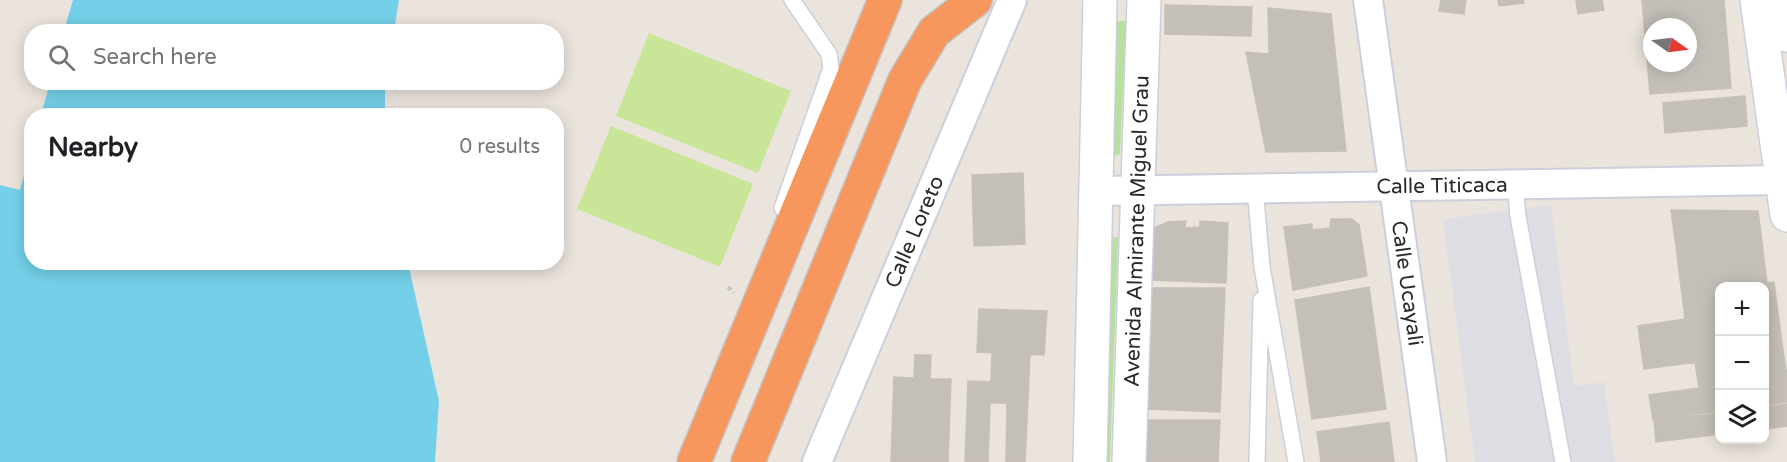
<!DOCTYPE html>
<meta charset="utf-8">
<style>
:root{--surface:#fff;--page:#f6f6f6;--text:#202124;--muted:#757577;--line:#e0e0e0}
body{margin:0;font-family:"Varela Round",sans-serif;background:var(--page);color:var(--text)}
.controls{position:absolute;right:18px;bottom:18px;display:grid;overflow:hidden;border-radius:12px;box-shadow:0 3px 15px #0003}
.controls button{width:54px;height:54px;display:grid;place-items:center;padding:0;border:0;border-bottom:2px solid var(--line);background:var(--surface);color:var(--text);font:30px sans-serif}
.compass{position:absolute;left:1643px;top:18px;width:54px;height:54px;border-radius:50%;background:var(--surface);box-shadow:0 3px 15px #0003;rotate:104deg}
.list{margin:0;padding:0;list-style:none}
h2{display:flex;justify-content:space-between;align-items:center;height:78px;margin:0;padding:0 24px;font-size:26px}
h2 small{font-size:20px;font-weight:400;color:var(--muted)}
.icon{flex:none;width:33px;height:33px;fill:none;stroke:currentColor;stroke-width:2;stroke-linecap:round;stroke-linejoin:round}
.map{position:relative;flex:none;width:1787px;height:462px;overflow:hidden}
.search{position:absolute;background:var(--surface);box-shadow:0 3px 15px #0003;left:24px;top:24px;width:540px;height:66px;display:flex;align-items:center;gap:15px;box-sizing:border-box;padding:0 21px;border-radius:24px;color:var(--muted);font-size:22px}
.panel{position:absolute;background:var(--surface);box-shadow:0 3px 15px #0003;left:24px;top:108px;width:540px;height:162px;border-radius:24px}
.map>svg:first-child{display:block}
.industrial{fill:#dfdde4}
.green{fill:#b6e09c}
.pitch{fill:#c9e698}
.water{fill:#74d0e9}
.building{fill:#c4bfb8;stroke:#c7c0b6;stroke-width:1.5;fill-rule:evenodd}
.lines{fill:none;stroke-linecap:round;stroke-linejoin:round}
.lane-casing{stroke:#cbcfdb;stroke-width:18}
.street-casing{stroke:#cbcfdb;stroke-width:32}
.secondary-casing{stroke:#cbcfdb;stroke-width:36}
.highway-casing{stroke:#c3c3c3;stroke-width:36}
.path{stroke:#c3c3c3;stroke-width:4;stroke-dasharray:4.5 3;stroke-linecap:butt}
.lane{stroke:#fff;stroke-width:15}
.street{stroke:#fff;stroke-width:28}
.secondary{stroke:#fff;stroke-width:33}
.highway{stroke:#f7975d;stroke-width:33}
.labels{text-anchor:middle;stroke-width:4.5;stroke-linejoin:round;paint-order:stroke}
.street-label{font-size:21px;fill:#2a2a2a;stroke:#fff}
</style>
<div class="map">
<svg width="1787" height="462" viewBox="0 0 1787 462">
<rect width="100%" height="100%" fill="#ebe4dd"/>
<!-- industrial -->
<path class="industrial" d="M1551,205L1574,386L1604,382L1615,462H1475L1443,219Z"/>
<!-- green -->
<path class="green" d="M1115,21H1126L1120,154L1110,158Z
M1118,237L1110,462H1098L1104,238Z"/>
<!-- pitch -->
<path class="pitch" d="M649,33L791,91L758,173L616,116Z
M611,126L753,184L720,267L577,209Z"/>
<!-- water -->
<path class="water" d="M73,0H399L394,31H64Z
M50,83H385V115H41Z
M31,148L32,262L408,263L439,401L435,462H0V185L20,190Z"/>
<!-- building -->
<path class="building" d="M1441,0H1466L1464,14L1439,11Z
M1498,0H1523L1524,3L1499,6Z
M1576,0H1602L1604,10L1578,14Z
M1642,0H1724L1731,88L1650,94ZM1652,27H1688V63H1652Z
M1165,5L1252,7L1251,36L1165,34Z
M1268,8L1331,14L1346,151L1266,152L1246,52L1269,54Z
M1745,96L1747,126L1665,133L1663,103Z
M1023,173L1025,244L974,246L972,175Z
M1671,210L1758,211L1761,234L1676,246Z
M1331,219H1352L1359,225L1367,276L1293,290L1284,227L1312,224V230L1330,228Z
M1186,221L1185,228L1200,227V221L1228,223L1226,283L1151,280L1154,228L1168,222Z
M1761,234L1764,260L1679,272L1676,246Z
M1764,260L1767,283L1720,286V289L1682,294L1679,272Z
M1774,282L1777,306L1764,308V286H1740Z
M1369,287L1386,409L1312,419L1295,300Z
M1150,288H1225L1220,412L1146,409Z
M1720,289V314L1685,319L1682,294Z
M1777,306L1780,328L1764,330V308Z
M979,309L1047,311L1044,355L977,352Z
M1720,314V337L1641,348L1638,326Z
M1780,328L1783,350L1764,353V330Z
M1720,337V359L1644,369L1641,348Z
M1783,350L1787,376L1764,379V353Z
M992,353L1030,355L1025,462H1006L1007,403H990L988,462H965L968,381L991,382Z
M915,355H931L930,379H951L948,462H891L894,377L914,378Z
M1720,359V385L1699,388L1695,362Z
M1787,376V402L1764,405V379Z
M1720,385V411L1653,420L1649,395Z
M1787,404V426L1764,429V407Z
M1720,413V434L1656,442L1654,421Z
M1146,420H1220L1218,462H1144Z
M1389,422L1394,462H1321L1317,432Z"/>
<g class="lines">
<defs>
<path id="lane" d="M1515,184L1518,216L1563,462
M1255,188L1262,267L1296,462
M782,208L831,68L829,54L792,0
M1257,462L1261,300"/>
<g id="street">
<path id="s1" d="M1368,0L1432,462"/>
<path id="s2" d="M1097,191L1787,180"/>
<path id="s3" d="M817,462L1012,0"/>
</g>
<g id="secondary">
<path d="M1757,0L1787,215"/>
<path d="M1782,0L1787,35"/>
<path d="M1090,462L1100,0"/>
<path id="s4" d="M1129,462L1144,0"/>
</g>
<path id="highway" d="M694,462L885,0
M748,462L905,80L934,32L975,0"/>
</defs>
<!-- lane casing -->
<use href="#lane" class="lane-casing"/>
<!-- street casing -->
<use href="#street" class="street-casing"/>
<!-- secondary casing -->
<use href="#secondary" class="secondary-casing"/>
<!-- highway casing -->
<use href="#highway" class="highway-casing"/>
<!-- path -->
<path class="path" d="M728,287L734,293"/>
<!-- lane -->
<use href="#lane" class="lane"/>
<!-- street -->
<use href="#street" class="street"/>
<!-- secondary -->
<use href="#secondary" class="secondary"/>
<!-- highway -->
<use href="#highway" class="highway"/>
</g>
<g class="labels">
<!-- street labels -->
<g class="street-label">
<text dy="7" stroke="none"><textPath href="#s2" startOffset="345">Calle Titicaca</textPath></text>
<text dy="7" stroke="none"><textPath href="#s3" startOffset="250">Calle Loreto</textPath></text>
<text dy="7" stroke="none"><textPath href="#s4" startOffset="231">Avenida Almirante Miguel Grau</textPath></text>
<text dy="7" stroke="none"><textPath href="#s1" startOffset="286">Calle Ucayali</textPath></text>
</g>
</g>
</svg>
<div class="controls">
<button>+</button>
<button>−</button>
<button><svg class="icon" aria-label="layers" viewBox="0 0 24 24"><path d="M12 4l9 5-9 5-9-5zM3 14l9 5 9-5"/></svg></button>
</div>
<svg class="compass" viewBox="-18 -18 36 36"><path d="M0-13l5 13h-10z" fill="#e53935"/><path d="M0 13l5-13h-10z" fill="#757577"/></svg>
<div class="search"><svg class="icon" aria-label="search" viewBox="0 0 24 24"><circle cx="10" cy="10" r="6"/><path d="M15 15l6 6"/></svg>Search here</div>
<section class="panel">
<h2>Nearby<small>0 results</small></h2>
<ul class="list">
</ul>
</section>
</div>
